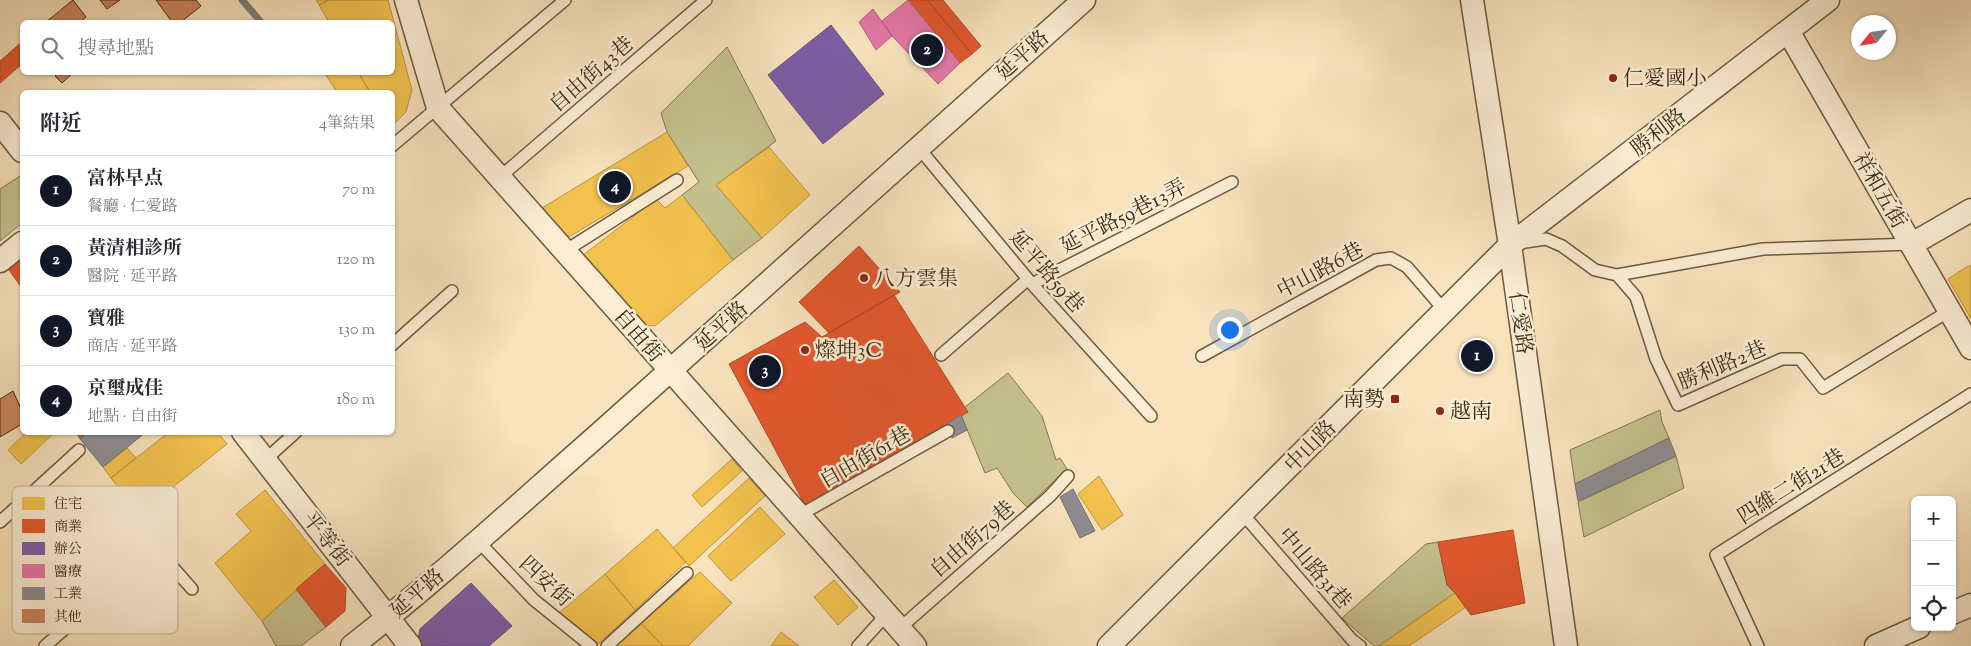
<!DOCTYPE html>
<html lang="zh-TW">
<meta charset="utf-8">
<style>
:root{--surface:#fff;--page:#f7f7f7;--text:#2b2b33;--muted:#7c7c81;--line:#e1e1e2;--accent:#111827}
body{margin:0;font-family:"Sorts Mill Goudy","Noto Serif TC",serif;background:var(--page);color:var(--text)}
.controls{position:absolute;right:15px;bottom:15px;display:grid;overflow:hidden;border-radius:8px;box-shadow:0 1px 4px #0004}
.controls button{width:45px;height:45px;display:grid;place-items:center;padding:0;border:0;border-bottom:1px solid var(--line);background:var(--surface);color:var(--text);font:25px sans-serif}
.compass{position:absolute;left:1851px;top:15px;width:45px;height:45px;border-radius:50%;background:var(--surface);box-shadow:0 1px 4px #0004;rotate:240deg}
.you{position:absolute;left:1229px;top:329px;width:18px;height:18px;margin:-12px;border:4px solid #fff;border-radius:50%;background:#1a73e8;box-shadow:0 0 0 8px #1a73e833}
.badge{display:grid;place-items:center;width:32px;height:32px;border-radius:50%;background:var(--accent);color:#fff;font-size:16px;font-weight:700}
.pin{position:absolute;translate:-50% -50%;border:2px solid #fff;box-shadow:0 1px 5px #0006}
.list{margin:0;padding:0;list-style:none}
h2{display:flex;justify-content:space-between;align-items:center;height:65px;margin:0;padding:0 20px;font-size:21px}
h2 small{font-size:16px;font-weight:400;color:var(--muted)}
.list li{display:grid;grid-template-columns:32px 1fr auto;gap:15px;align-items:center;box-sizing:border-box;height:70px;padding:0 20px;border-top:1px solid var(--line)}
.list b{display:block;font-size:19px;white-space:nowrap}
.list p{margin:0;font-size:16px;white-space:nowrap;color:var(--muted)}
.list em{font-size:16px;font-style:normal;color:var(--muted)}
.icon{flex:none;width:28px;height:28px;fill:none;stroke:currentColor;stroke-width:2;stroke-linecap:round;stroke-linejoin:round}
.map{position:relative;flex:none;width:1971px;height:646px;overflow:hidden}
.search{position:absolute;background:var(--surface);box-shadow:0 1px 4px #0004;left:20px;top:20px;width:375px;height:55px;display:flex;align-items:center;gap:12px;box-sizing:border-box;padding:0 18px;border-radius:8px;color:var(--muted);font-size:19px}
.panel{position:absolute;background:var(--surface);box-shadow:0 1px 4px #0004;left:20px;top:90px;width:375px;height:345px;border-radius:8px}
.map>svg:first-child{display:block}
.green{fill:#c4c18d;stroke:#817650}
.homes{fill:#f2c14e;stroke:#bc943d}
.shops{fill:#e4572e;stroke:#b24a26}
.offices{fill:#7b5ea7;stroke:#694f7b}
.health{fill:#e377a8;stroke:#b2607c}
.industry{fill:#8d8d92;stroke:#75706c}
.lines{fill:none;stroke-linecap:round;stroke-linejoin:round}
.stream{stroke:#798278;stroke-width:7}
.building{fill:#cb855c;stroke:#3e2b14}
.service-casing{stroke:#6c593e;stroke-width:14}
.minor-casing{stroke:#6c593e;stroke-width:25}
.service{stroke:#faedd4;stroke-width:11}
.minor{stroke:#faedd4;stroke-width:22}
.poi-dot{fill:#8f2418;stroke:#faedd4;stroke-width:2}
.labels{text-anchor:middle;stroke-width:5;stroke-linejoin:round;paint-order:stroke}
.street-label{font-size:21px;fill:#3e2b14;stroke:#faedd4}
.poi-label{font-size:21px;fill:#3e2b14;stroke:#faedd4;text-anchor:start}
.key{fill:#faedd4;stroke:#c2b39a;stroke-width:1}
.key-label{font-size:14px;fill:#3e2b14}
</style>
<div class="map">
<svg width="1971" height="646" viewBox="0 0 1971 646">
<rect width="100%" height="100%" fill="#f8e3bd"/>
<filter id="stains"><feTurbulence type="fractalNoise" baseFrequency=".004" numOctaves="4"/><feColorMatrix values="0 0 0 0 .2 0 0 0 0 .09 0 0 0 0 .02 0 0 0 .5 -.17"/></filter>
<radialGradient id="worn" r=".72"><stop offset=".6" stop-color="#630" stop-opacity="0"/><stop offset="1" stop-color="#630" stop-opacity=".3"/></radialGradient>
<!-- green -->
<path class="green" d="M727,47L776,141L716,185L762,238L733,260L682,195L699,182L667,132L661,113Z
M20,176L22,180V223L0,241V189Z
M1008,373L1042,416L1056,460L1060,458L1067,469L1027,507L1013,493L997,468L985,473L961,415L968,412L965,407Z
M1660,410L1662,422L1669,438L1575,484L1570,450Z
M1676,456L1684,488L1584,537L1578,502Z
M1438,542L1447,585L1455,593L1379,646H1374L1342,618L1426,544Z
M296,589L326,627L301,646H276L262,621Z"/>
<!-- homes -->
<path class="homes" d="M316,0H329L319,5Z
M329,0H388L412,90L406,112L392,126V92H370L358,72H392V22H329L319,5Z
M331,72H358L370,92H337L326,75Z
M667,132L688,166L562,241L542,208Z
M769,147L810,195L762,238L716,185Z
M682,195L733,260L655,326L641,325L582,256L656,199L665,208Z
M1968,266H1971V319L1948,279Z
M27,432H55L21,464L8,450Z
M169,432H217L227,444L139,514L111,478Z
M127,448L136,458L111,478L103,467Z
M732,459L742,471L702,507L692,495Z
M1099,476L1123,515L1102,530L1078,494Z
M749,478L765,496L689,566L673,548Z
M265,490L325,564L262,621L215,563L251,531L236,514Z
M760,507L785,534L731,581L708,556Z
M657,529L686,562L635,610L605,574Z
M700,572L732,603L688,646H663L641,623Z
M605,574L635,610L597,645L559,613Z
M834,580L858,607L838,625L814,597Z
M1455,593L1466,607L1409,646H1379Z
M641,623L663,646H615Z
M781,632L799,646H771Z"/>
<!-- shops -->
<path class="shops" d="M908,0H927L972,54L960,63Z
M927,0H943L981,46L972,54Z
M22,42V64L0,83V61Z
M859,246L900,292L829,333L799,302Z
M22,259V288L9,270Z
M894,295L968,412L805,505L729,364L805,322L822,337Z
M76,432H88L80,439Z
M1513,530L1525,603L1471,615L1455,593L1447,585L1438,542Z
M325,564L346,588L345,611L326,627L296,589Z"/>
<!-- offices -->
<path class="offices" d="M831,25L884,94L823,144L768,75Z
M471,583L512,626L489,646H418L417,644L420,629Z"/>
<!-- health -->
<path class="health" d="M908,0L960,63L938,84L892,36L882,21Z
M873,9L892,36L876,50L859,22Z"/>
<!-- industry -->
<path class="industry" d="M961,415L967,430L952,438L945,425Z
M88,432H146L103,467L80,439Z
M1669,438L1676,456L1578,501L1575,484Z
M1073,489L1095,531L1080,538L1060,497Z"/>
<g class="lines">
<!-- stream -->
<path class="stream" d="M242,0L261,22"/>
</g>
<!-- building -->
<path class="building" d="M73,0L86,17L80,22H46Z
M100,0H120L107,9Z
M156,0H196L201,6L181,22H172Z
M60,72H74L62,83L55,76Z
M13,391L22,411V424L0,437V399Z"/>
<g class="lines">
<defs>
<path id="service" d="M392,146L565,0
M918,147L1032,284L1151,416
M500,177L706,0
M1519,243L1546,239L1562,246L1595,270L1617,275L1636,297L1656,359L1678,405L1782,359H1800L1823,388L1949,311
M565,251L677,180
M1617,275L1763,249L1912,244
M1032,284L1232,182
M392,345L452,291
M941,355L1027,280
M1202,356L1376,260L1391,258L1407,267L1445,311
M265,460L296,432
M1242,513L1352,640L1360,646
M800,515L948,431
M0,522L79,450
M478,541L534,600L591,646
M900,628L1050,496L1068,476
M45,646L157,549L192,589
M607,646L687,573
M858,646L887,614
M1758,646L1716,555L1971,394"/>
<path id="minor" d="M406,0L438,108L915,646
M1472,0L1510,245L1566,646
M1788,31L1971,348
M0,123L22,151
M1912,244L1971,210
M0,261L22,243
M243,432L410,646
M1952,613L1971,605
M352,646C437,580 517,506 598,435C761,291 921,144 1084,0
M1109,646L1510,245L1828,0
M1876,646L1919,627"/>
</defs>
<!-- service casing -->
<use href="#service" class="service-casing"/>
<!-- minor casing -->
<use href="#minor" class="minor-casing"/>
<!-- service -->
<use href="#service" class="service"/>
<!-- minor -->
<use href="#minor" class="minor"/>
</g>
<!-- markers -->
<g class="poi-dot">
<circle cx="1613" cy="78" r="5"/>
<circle cx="864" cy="278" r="5"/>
<circle cx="805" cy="350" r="5"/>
<rect x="1390" y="394" width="10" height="10" rx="2.5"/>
<circle cx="1440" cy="411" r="5"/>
</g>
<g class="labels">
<!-- street labels -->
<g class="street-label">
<text transform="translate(1022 55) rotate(-42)" y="7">延平路</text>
<text transform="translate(591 74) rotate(-41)" y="7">自由街43巷</text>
<text transform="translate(1658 132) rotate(-38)" y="7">勝利路</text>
<text transform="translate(1880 190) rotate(60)" y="7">祥和五街</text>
<text transform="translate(1123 216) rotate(-27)" y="7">延平路59巷13弄</text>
<text transform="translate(1320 270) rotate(-28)" y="7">中山路6巷</text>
<text transform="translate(1047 271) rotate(49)" y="7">延平路59巷</text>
<text transform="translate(1521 323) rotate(82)" y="7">仁愛路</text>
<text transform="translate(721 326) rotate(-42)" y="7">延平路</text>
<text transform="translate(639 335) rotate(49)" y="7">自由街</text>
<text transform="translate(1722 365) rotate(-23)" y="7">勝利路2巷</text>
<text transform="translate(1310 446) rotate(-45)" y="7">中山路</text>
<text transform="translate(865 457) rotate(-30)" y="7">自由街61巷</text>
<text transform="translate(1791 486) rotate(-32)" y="7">四維二街21巷</text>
<text transform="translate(327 539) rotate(52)" y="7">平等街</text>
<text transform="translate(972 539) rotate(-41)" y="7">自由街79巷</text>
<text transform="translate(1315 568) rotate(49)" y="7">中山路31巷</text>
<text transform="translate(546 581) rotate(43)" y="7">四安街</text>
<text transform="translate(417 593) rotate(-41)" y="7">延平路</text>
</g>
<!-- poi labels -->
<g class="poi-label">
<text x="1623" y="85">仁愛國小</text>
<text x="874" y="285">八方雲集</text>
<text x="815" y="357">燦坤3C</text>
<text x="1385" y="406" text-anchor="end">南勢</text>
<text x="1450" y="418">越南</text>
</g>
</g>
<!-- legend -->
<rect x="12" y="486" width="166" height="148" rx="8" class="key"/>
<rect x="22" y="497" width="23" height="13" fill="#f2c14e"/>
<rect x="22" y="519" width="23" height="14" fill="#e4572e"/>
<rect x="22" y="542" width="23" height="13" fill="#7b5ea7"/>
<rect x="22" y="564" width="23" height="14" fill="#e377a8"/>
<rect x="22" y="587" width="23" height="13" fill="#8d8d92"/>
<rect x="22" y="609" width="23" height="14" fill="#cb855c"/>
<g class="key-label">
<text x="54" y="508">住宅</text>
<text x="54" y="531">商業</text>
<text x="54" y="553">辦公</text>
<text x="54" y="576">醫療</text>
<text x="54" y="598">工業</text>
<text x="54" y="621">其他</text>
</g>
<rect width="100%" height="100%" filter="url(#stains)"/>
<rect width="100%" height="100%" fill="url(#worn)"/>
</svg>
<div class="controls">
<button>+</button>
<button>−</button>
<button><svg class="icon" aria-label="locate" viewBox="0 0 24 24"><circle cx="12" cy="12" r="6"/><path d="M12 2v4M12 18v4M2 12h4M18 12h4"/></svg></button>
</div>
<svg class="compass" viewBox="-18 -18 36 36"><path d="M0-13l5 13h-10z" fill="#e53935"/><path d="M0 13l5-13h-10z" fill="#7c7c81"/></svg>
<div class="you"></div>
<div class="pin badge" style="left:1477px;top:356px">1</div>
<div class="pin badge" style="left:927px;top:50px">2</div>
<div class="pin badge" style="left:765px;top:371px">3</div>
<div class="pin badge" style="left:615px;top:187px">4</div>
<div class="search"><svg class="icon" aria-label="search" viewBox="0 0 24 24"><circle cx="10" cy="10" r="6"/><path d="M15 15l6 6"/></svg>搜尋地點</div>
<section class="panel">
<h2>附近<small>4筆結果</small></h2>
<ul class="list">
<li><span class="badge">1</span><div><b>富林早点</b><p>餐廳 · 仁愛路</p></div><em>70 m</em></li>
<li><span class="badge">2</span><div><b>黃清相診所</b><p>醫院 · 延平路</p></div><em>120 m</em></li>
<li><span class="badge">3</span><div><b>寶雅</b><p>商店 · 延平路</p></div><em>130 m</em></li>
<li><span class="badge">4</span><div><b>京璽成佳</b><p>地點 · 自由街</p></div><em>180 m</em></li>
</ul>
</section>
</div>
